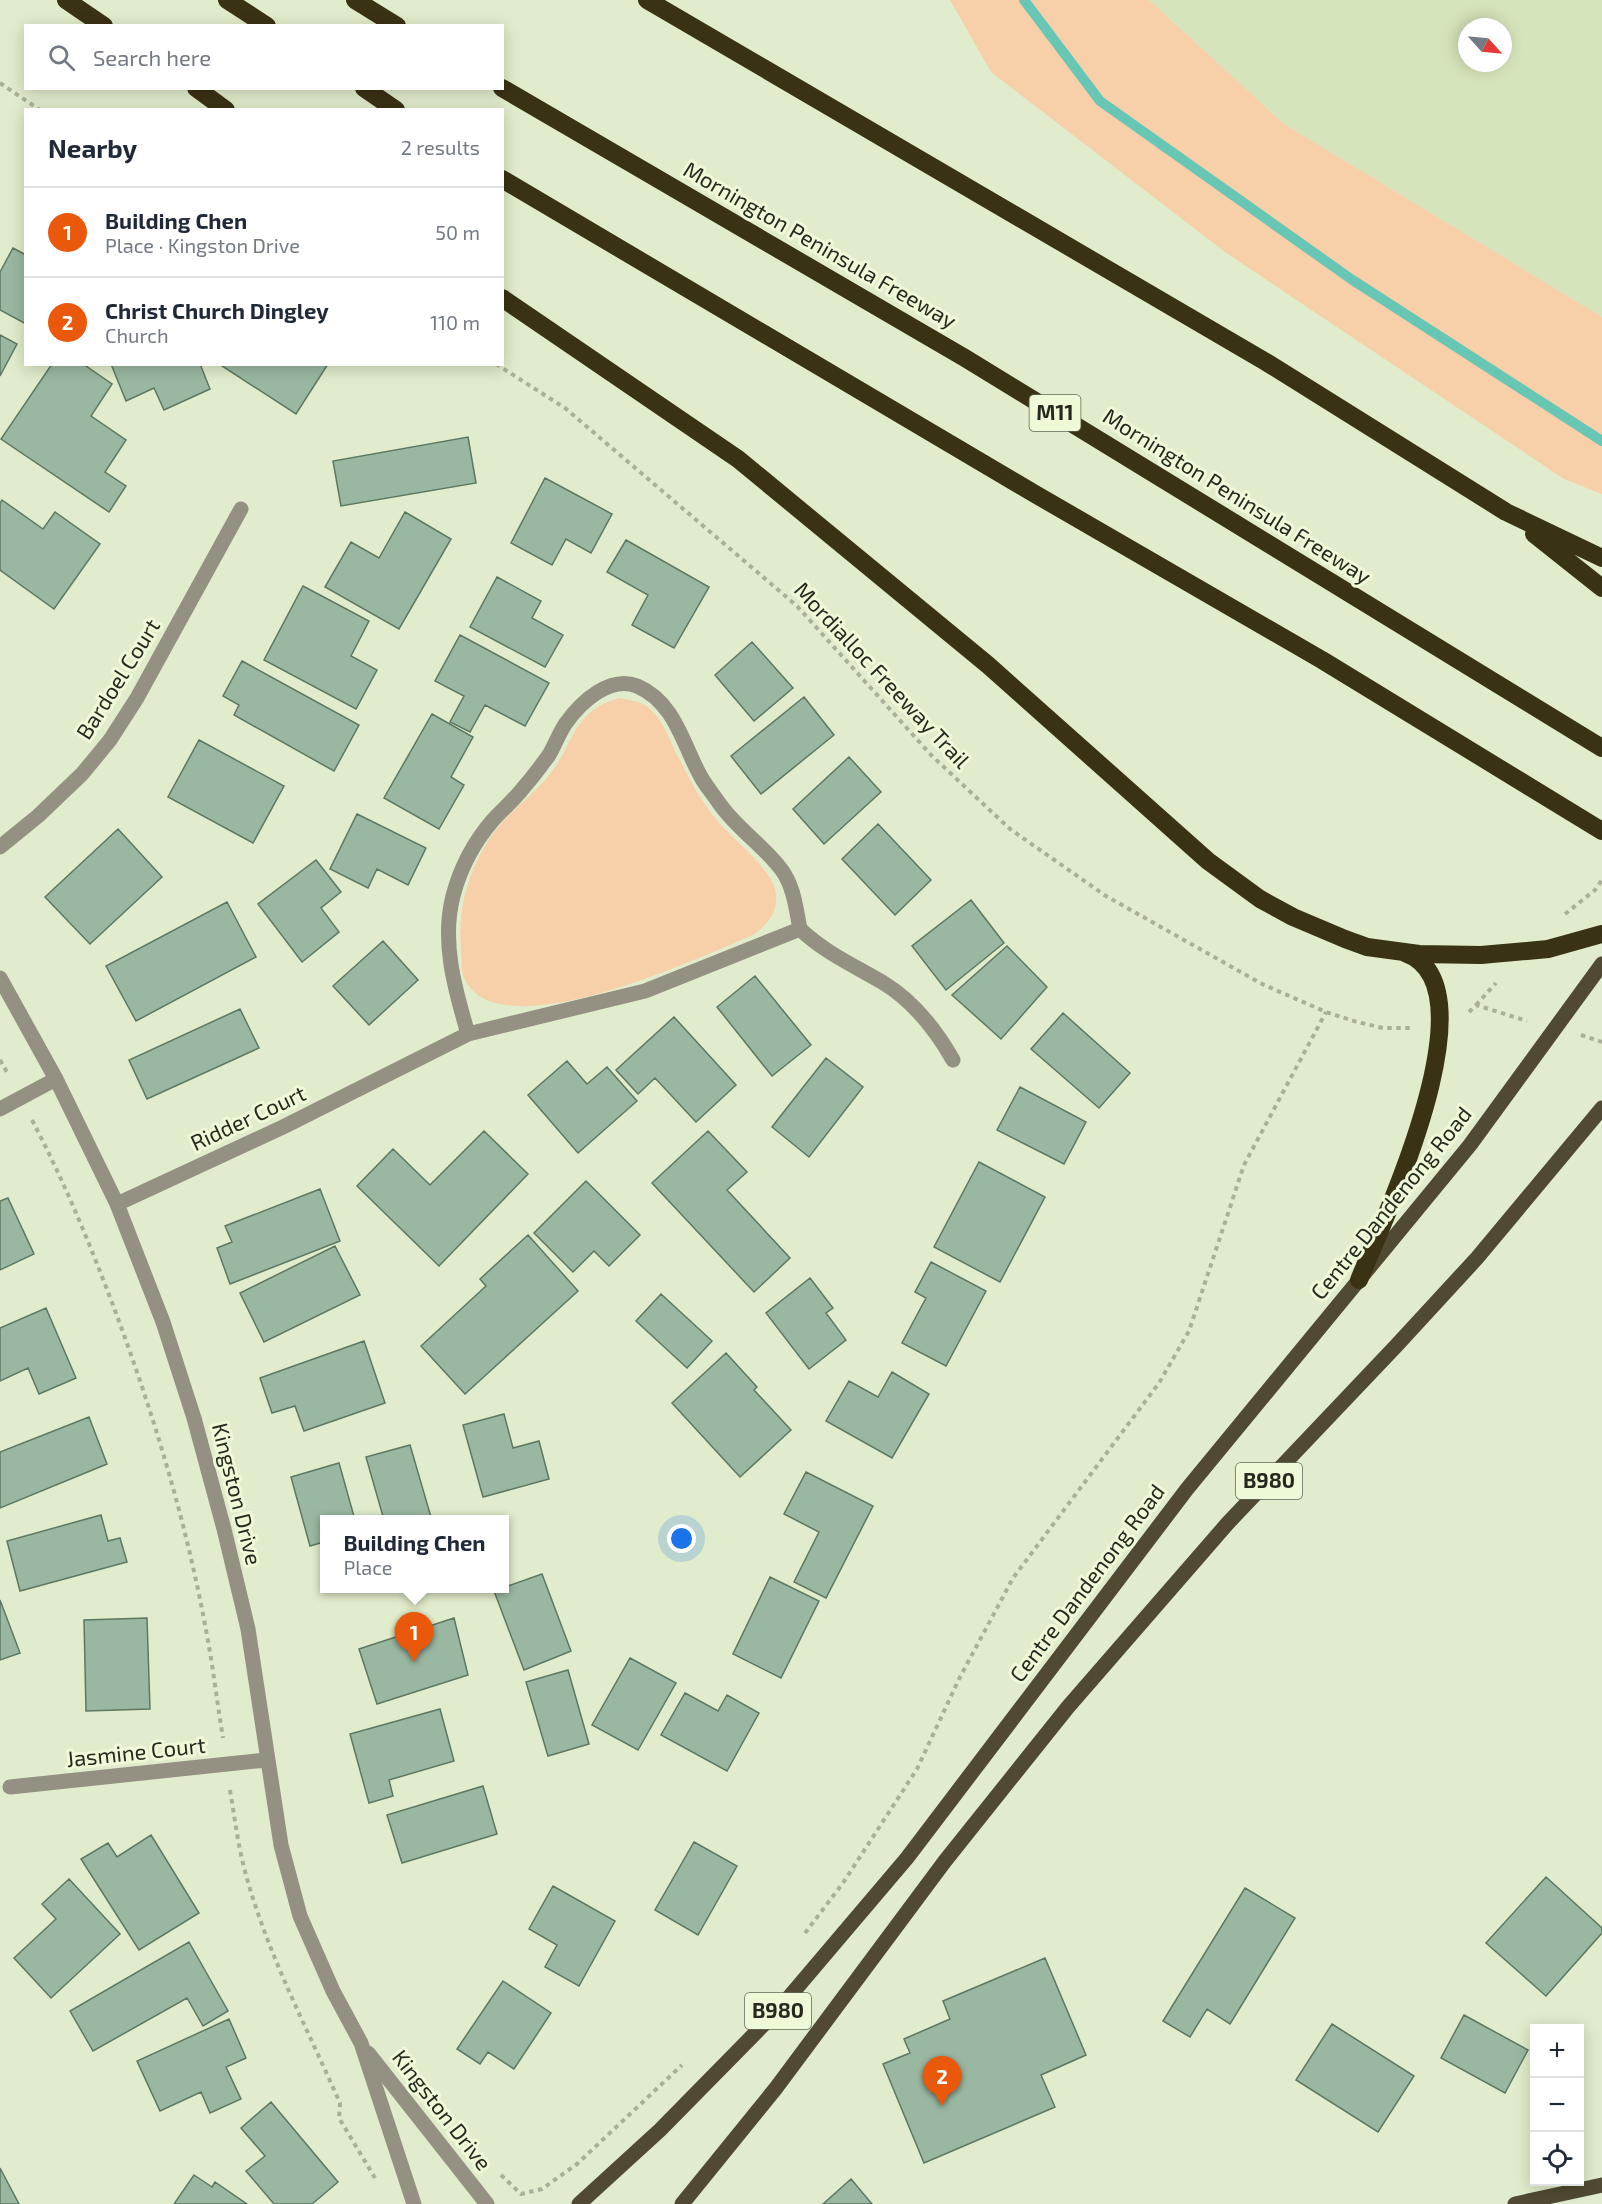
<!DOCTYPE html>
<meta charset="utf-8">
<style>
:root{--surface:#fff;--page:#f2f2f3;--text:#1f2937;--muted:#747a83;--line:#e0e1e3;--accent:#ea580c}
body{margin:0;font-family:"Exo 2",sans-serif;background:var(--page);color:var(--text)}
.controls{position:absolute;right:18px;bottom:18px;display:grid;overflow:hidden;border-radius:0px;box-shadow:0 3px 15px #0003}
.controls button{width:54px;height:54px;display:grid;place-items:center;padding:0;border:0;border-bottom:2px solid var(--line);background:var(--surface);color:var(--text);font:30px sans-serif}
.compass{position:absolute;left:1458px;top:18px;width:54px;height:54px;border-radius:50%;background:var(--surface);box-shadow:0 3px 15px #0003;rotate:117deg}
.you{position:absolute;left:682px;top:1539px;width:21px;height:21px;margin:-15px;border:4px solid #fff;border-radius:50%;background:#1a73e8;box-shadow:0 0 0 9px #1a73e833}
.badge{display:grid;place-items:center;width:39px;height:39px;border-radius:50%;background:var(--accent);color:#fff;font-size:20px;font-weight:700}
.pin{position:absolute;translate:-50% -50px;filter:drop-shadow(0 2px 3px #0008)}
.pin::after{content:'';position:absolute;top:32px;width:21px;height:18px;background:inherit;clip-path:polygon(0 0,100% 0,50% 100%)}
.popup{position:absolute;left:320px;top:1515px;width:189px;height:78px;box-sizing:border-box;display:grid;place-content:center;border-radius:0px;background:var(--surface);filter:drop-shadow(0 2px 4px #0005);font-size:20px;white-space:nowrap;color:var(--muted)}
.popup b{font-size:22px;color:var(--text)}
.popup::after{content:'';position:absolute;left:50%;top:100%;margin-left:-12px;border:12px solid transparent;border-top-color:var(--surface)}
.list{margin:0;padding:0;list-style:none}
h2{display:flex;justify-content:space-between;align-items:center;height:78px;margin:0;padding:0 24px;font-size:26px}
h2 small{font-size:20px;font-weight:400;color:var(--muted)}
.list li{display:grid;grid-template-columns:39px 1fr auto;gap:18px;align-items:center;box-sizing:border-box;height:90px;padding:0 24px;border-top:2px solid var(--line)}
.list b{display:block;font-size:22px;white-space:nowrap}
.list p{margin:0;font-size:20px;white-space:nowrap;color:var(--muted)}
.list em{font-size:20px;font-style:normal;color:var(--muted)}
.icon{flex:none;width:33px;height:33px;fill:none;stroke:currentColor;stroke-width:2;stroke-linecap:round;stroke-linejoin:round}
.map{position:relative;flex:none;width:1602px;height:2204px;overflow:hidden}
.search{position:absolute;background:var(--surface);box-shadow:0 3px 15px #0003;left:24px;top:24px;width:480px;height:66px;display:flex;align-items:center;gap:15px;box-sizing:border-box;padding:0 21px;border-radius:0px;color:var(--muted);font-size:22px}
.panel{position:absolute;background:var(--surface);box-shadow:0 3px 15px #0003;left:24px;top:108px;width:480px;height:258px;border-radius:0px}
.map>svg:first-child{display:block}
.built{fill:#d6e4bb;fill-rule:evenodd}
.green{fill:#f7cfa9}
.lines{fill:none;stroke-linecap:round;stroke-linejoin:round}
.stream{stroke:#68c6b5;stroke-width:10}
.building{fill:#9ab8a1;stroke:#5c7862;stroke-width:1.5}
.path{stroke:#a8b197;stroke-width:4;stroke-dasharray:4.5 4.5;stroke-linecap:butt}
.minor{stroke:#949082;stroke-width:15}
.major{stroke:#514a32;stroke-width:15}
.highway{stroke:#3a3215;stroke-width:18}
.labels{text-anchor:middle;stroke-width:6;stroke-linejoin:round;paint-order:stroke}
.shield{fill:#eef9d8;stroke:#626856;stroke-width:1.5}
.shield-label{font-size:21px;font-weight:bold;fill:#262a1e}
.street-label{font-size:22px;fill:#262a1e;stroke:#eef9d8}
</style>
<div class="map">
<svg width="1602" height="2204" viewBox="0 0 1602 2204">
<rect width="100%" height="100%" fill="#e0eccb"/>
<!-- built -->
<path class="built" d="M1149,0H1602V317L1284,124ZM1467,27H1503V63H1467Z"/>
<!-- green -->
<path class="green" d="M950,0H1149L1284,124L1602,317V494L1564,479L1225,252L991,72Z
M619,698C629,700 641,701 649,708C662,719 668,736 675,751C687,774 698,797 715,818C732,840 774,869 776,895C778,914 765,927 751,936C699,957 498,1053 464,978C461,971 462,959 461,951C457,908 469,866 495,831C510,812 530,797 546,779C575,746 570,712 619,698Z"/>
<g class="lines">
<!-- stream -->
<path class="stream" d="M1024,0L1100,101L1351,279L1602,441"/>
</g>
<!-- building -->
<path class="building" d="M13,248L26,255V324L0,310V272Z
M0,335L17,344L0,376Z
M52,364H83L112,384L91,416L126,440L105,472L126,486L109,512L1,439Z
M111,364H200L210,389L164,410L154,388L126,401Z
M219,364H328L296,414Z
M468,437L476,483L341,506L333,461Z
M545,478L612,514L591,553L566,539L552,565L511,543Z
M2,500L43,529L55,512L100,544L54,609L0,570V503Z
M405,512L451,539L399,629L325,587L351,542L379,558Z
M626,540L709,587L674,648L632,625L648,595L607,572Z
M497,577L541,601L532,618L563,635L545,667L470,627Z
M303,586L369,621L351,656L377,670L356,709L264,660Z
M460,635L549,683L525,726L485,705L470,732L450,722L464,696L435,681Z
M752,642L793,688L754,721L715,675Z
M242,661L359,725L334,771L234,715L239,705L223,696Z
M804,697L834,735L761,794L731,756Z
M432,714L473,737L451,777L464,785L439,829L384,798Z
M199,740L284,786L253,843L168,797Z
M849,757L881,792L824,844L793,809Z
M357,814L426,848L408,885L377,869L368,888L330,869Z
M878,824L931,880L895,915L842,859Z
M118,829L162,877L90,944L45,897Z
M316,860L341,892L321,908L339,932L302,962L258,904Z
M971,900L1004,943L946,990L912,946Z
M227,902L256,957L136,1021L106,966Z
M383,941L418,980L369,1025L333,986Z
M1007,946L1047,987L1001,1039L952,995Z
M755,976L811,1045L772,1076L717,1007Z
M240,1009L259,1048L147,1099L129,1060Z
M1063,1013L1130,1073L1099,1108L1031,1049Z
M674,1017L736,1085L696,1122L655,1078L638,1094L616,1070Z
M826,1058L863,1087L809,1157L772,1127Z
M567,1061L587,1084L607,1067L637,1101L578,1153L528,1095Z
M1020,1087L1086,1122L1064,1164L997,1130Z
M484,1131L528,1174L439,1266L357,1186L393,1149L430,1185Z
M708,1131L747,1172L727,1190L790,1258L754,1292L652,1183Z
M979,1162L1045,1197L1000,1282L934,1247Z
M586,1181L640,1235L609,1266L594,1251L573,1272L534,1233Z
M320,1189L340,1241L230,1284L217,1248L232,1242L225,1226Z
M8,1198L34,1254L0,1270V1201Z
M528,1235L578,1291L465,1394L421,1346L486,1286L480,1279Z
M335,1246L360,1295L264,1342L240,1293Z
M931,1262L986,1291L946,1366L902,1343L926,1298L915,1292Z
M810,1278L833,1308L826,1313L846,1340L809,1369L766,1313Z
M661,1294L712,1341L687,1368L636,1321Z
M46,1308L76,1378L39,1394L28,1368L0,1381V1328Z
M364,1341L385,1403L304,1431L295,1406L272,1413L260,1378Z
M726,1353L757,1387L754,1390L791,1430L740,1477L672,1403Z
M892,1372L929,1394L892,1458L826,1421L849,1381L878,1397Z
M504,1414L513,1448L539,1441L549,1479L483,1497L463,1425Z
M89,1417L107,1464L0,1508V1452Z
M410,1445L431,1517L424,1520H384L366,1457Z
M339,1463L355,1520H324V1542L310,1546L291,1477Z
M806,1472L873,1506L826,1598L794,1582L819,1532L784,1514Z
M101,1515L108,1541L120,1538L127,1562L20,1591L7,1541Z
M542,1574L571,1651L524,1670L494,1591Z
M770,1577L819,1601L781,1678L733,1654Z
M0,1600L20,1653L0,1660Z
M147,1618L150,1709L86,1711L84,1620Z
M454,1618L468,1675L377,1704L359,1649Z
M630,1658L676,1683L638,1750L592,1725Z
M568,1670L589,1744L548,1756L526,1682Z
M685,1693L718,1711L727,1695L759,1713L727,1771L661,1735Z
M440,1709L454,1761L389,1780L393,1796L369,1803L350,1734Z
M483,1786L497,1834L402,1863L387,1815Z
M151,1835L199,1913L139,1950L81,1859L108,1843L117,1857Z
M694,1842L737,1866L698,1935L655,1910Z
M1546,1877L1602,1928V1933L1546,1996L1486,1943Z
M69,1879L120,1934L51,1998L14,1958L56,1919L42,1904Z
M553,1886L615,1921L579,1986L545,1967L557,1945L529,1929Z
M1245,1888L1295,1918L1230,2024L1207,2009L1190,2037L1163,2021Z
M189,1942L228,2011L203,2026L187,1998L93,2051L70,2011Z
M1045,1958L1086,2055L1041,2075L1055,2107L924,2163L883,2064L910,2053L904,2039L950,2019L943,2001Z
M503,1981L551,2013L514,2069L488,2052L480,2064L457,2049Z
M1464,2015L1528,2050L1505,2093L1441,2058Z
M229,2019L246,2058L226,2067L241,2099L210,2113L201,2092L160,2111L137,2061Z
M1332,2024L1414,2076L1378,2132L1296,2080Z
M271,2102L338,2182L312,2204H274L246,2171L265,2156L241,2128Z
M0,2168L19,2204H0Z
M194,2175L212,2187L215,2182L247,2204H174Z
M851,2179L872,2204H823Z"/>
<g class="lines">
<!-- path -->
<path class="path" d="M0,83L40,110
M496,364L565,408L797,606L932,756L1010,829L1106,896L1262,984L1326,1012L1357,1022L1383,1028H1411
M1565,914L1595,890L1602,880
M1476,1005L1496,983
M1469,1012L1476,1005L1527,1021
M1581,1035L1602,1042
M0,1060L8,1074
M32,1120C64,1181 90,1244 114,1308C153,1412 186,1521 206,1630C213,1666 217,1702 223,1738
M230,1790C235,1819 238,1847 246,1875C268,1955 307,2028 340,2103L339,2118L375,2178
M805,1933L843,1883L917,1769L959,1679L1013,1578L1159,1383L1189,1331L1244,1165L1326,1012
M501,2175L521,2194L542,2189L577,2164L682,2065"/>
<!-- minor -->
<path class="minor" d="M0,847L38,816L82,774L110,740L137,698L241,509
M800,929C824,952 853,965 882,982C912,1000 936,1030 953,1060
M0,978L56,1079L117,1204L163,1322L194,1418L224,1529L248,1629L281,1845L300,1916L333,1991L361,2043L414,2204
M0,1109L56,1079
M117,1204L283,1127L468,1034L645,991L800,929C796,909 794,886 781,869C763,845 736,828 719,803C713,794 706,786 701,777C683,745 675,702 637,686C610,675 581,702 566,723C559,733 555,745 549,755C541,766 533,777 524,787C515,799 503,809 493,820C474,842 460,869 453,896C441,942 455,989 468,1034
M10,1787L266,1760
M368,2053L487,2204"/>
<!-- major -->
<path class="major" d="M579,2204L660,2130L778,2010L907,1858L1187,1489L1470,1145L1602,964
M682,2204L776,2088L945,1861L1068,1707L1227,1524L1396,1346L1477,1258L1602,1108
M1515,2204L1602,2185"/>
<!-- highway -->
<path class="highway" d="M66,0L104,26
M227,0L267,26
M355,0L397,26
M647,0L1266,362L1506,512L1602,558
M196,88L226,110
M364,88L396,110
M502,88L965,358L1602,748
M502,179L1035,494L1322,660L1602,831
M502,298L738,459L988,665L1208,861L1260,899L1293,917L1345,939L1367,947L1419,954L1481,955L1527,951L1548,949L1602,934
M1534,534L1602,588
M1359,1280C1382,1223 1496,985 1405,953"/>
</g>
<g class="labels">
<!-- shield labels -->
<g class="shield">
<rect x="1029.5" y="395" width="51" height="36" rx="4.5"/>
<rect x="1236" y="1463" width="66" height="36" rx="4.5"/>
<rect x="745" y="1993" width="66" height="36" rx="4.5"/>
</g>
<g class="shield-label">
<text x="1055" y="420">M11</text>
<text x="1269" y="1488">B980</text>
<text x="778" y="2018">B980</text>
</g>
<!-- street labels -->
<g class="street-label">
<text transform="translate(820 245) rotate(30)" y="8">Mornington Peninsula Freeway</text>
<text transform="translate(1237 496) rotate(32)" y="8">Mornington Peninsula Freeway</text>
<text transform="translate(882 675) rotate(47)" y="8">Mordialloc Freeway Trail</text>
<text transform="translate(118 679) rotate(-58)" y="8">Bardoel Court</text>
<text transform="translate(248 1118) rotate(-25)" y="8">Ridder Court</text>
<text transform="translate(1391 1203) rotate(-51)" y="8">Centre Dandenong Road</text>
<text transform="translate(237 1494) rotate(76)" y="8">Kingston Drive</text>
<text transform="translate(1087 1583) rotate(-53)" y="8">Centre Dandenong Road</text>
<text transform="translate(136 1752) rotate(-6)" y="8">Jasmine Court</text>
<text transform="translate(442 2110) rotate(52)" y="8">Kingston Drive</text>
</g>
</g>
</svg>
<div class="controls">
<button>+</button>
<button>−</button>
<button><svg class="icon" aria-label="locate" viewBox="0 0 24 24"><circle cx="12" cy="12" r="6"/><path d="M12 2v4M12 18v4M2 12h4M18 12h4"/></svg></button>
</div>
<svg class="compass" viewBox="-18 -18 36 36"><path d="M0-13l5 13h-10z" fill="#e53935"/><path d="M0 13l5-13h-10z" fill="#747a83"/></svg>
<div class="you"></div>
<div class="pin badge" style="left:414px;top:1662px">1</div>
<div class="popup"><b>Building Chen</b>Place</div>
<div class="pin badge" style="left:942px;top:2106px">2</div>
<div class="search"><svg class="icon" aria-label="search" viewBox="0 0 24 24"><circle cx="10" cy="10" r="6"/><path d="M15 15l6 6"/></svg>Search here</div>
<section class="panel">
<h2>Nearby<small>2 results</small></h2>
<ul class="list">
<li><span class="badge">1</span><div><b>Building Chen</b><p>Place · Kingston Drive</p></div><em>50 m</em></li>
<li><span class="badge">2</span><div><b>Christ Church Dingley</b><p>Church</p></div><em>110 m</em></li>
</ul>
</section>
</div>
